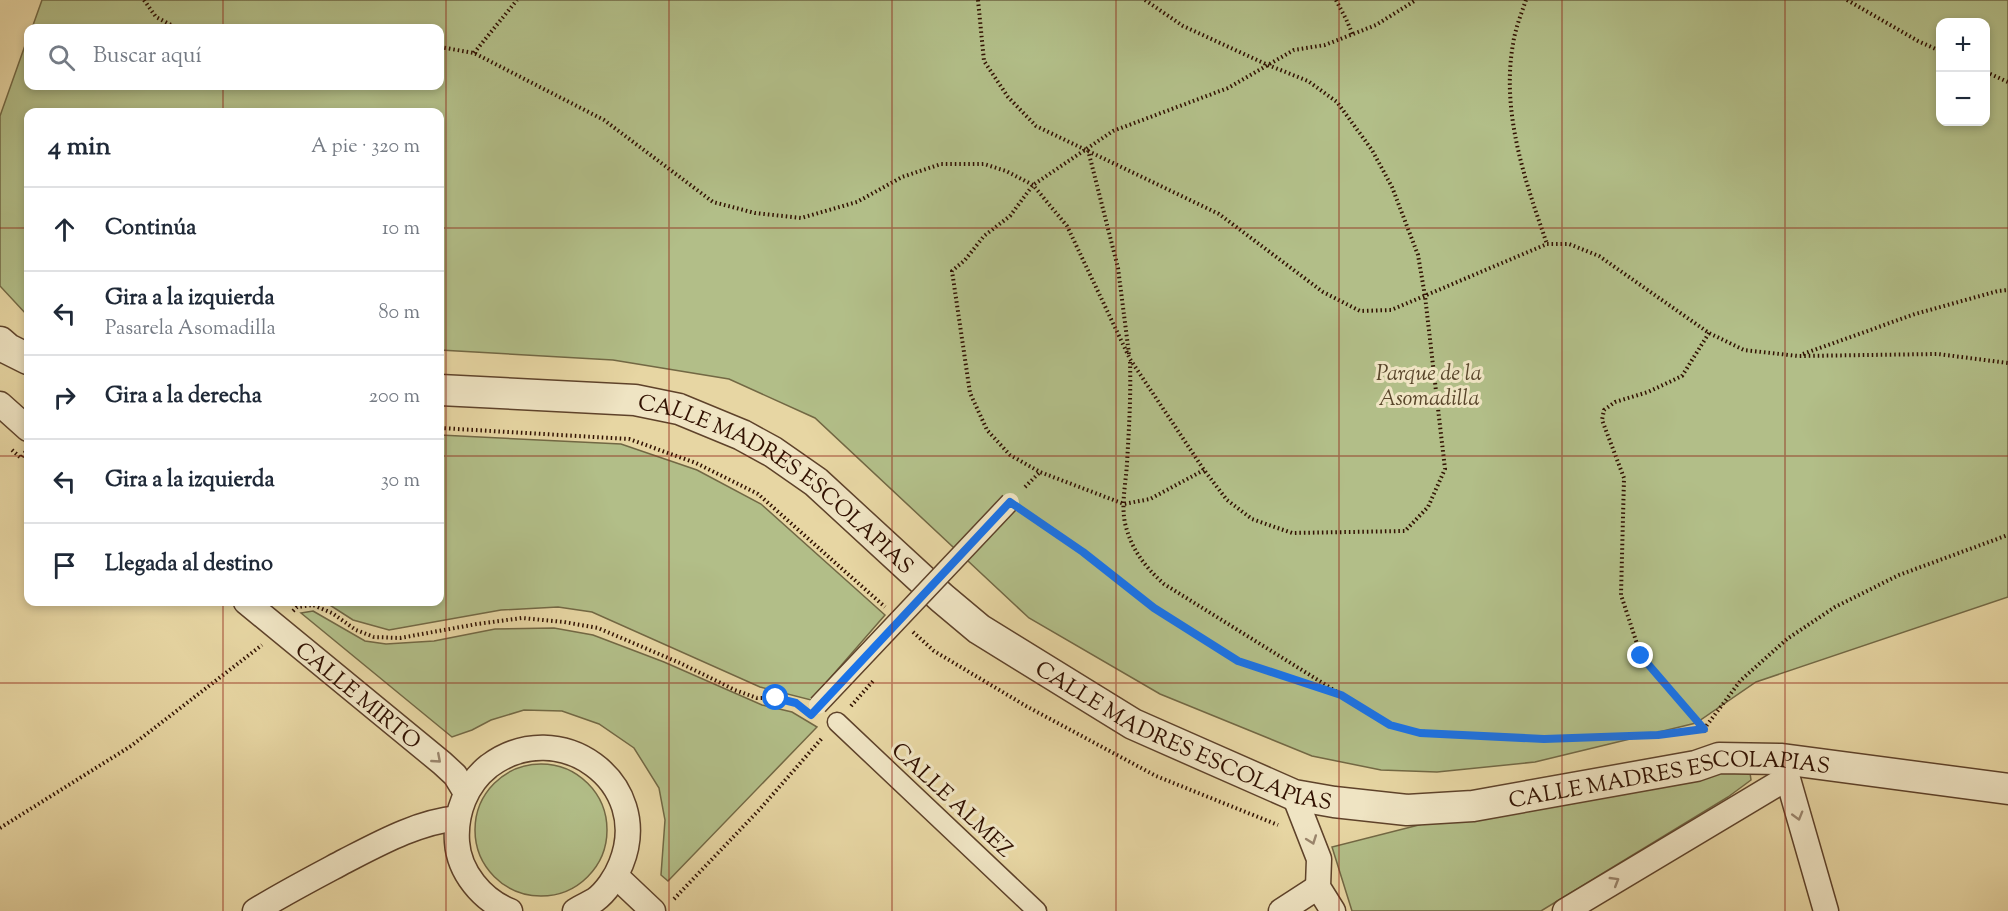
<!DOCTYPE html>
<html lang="es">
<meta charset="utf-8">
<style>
:root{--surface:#fff;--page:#f2f2f3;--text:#1f2937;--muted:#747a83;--line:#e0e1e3}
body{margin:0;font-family:"Sorts Mill Goudy",serif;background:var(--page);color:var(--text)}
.controls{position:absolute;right:18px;top:18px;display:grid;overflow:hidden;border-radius:12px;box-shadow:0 3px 9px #0003}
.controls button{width:54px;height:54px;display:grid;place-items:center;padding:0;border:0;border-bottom:2px solid var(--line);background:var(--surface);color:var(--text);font:30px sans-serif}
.stop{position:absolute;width:18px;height:18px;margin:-14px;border:4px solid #1a73e8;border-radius:50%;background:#fff}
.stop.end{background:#1a73e8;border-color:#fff;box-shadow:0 2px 6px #0008}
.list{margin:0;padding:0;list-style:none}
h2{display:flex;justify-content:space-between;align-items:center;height:78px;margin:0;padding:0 24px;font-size:26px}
h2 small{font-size:20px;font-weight:400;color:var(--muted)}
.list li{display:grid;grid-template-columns:39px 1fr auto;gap:18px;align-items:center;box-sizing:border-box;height:84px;padding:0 24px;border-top:2px solid var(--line)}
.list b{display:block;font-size:22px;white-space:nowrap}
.list p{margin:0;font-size:20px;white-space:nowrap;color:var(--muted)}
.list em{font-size:20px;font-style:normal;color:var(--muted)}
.icon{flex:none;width:33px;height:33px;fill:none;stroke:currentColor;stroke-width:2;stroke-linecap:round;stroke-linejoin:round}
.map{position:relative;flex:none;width:2008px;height:911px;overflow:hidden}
.search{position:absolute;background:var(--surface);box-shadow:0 3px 9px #0003;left:24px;top:24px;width:420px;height:66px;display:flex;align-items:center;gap:15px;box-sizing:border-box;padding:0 21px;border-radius:12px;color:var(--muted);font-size:22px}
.panel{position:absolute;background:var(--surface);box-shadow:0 3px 9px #0003;left:24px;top:108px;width:420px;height:498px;border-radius:12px}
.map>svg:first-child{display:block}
.green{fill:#b2be88;stroke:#726844;stroke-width:1.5;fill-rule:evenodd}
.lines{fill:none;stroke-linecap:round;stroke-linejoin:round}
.pedestrian-casing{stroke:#5e422a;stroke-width:21}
.minor-casing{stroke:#5e422a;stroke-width:27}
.tertiary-casing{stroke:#5e422a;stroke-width:33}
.path{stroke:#311101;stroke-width:4;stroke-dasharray:1.5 3;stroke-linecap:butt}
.pedestrian{stroke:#efe4c3;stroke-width:18}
.minor{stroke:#efe4c3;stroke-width:24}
.tertiary{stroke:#efe4c3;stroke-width:30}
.pedestrian-bridge-casing{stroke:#5e422a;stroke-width:21;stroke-linecap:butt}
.pedestrian-bridge{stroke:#efe4c3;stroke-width:18}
.oneway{stroke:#9a856c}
.route{stroke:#1a73e8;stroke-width:8}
.grid{fill:none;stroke:#8f2418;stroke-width:1.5;stroke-opacity:0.55}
.labels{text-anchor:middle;stroke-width:6;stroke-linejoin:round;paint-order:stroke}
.park-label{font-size:22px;font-style:italic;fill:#58452a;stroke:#efe4c3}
.street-label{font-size:22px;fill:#311101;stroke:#efe4c3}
</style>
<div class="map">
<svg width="2008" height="911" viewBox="0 0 2008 911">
<rect width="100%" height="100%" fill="#e7d6a3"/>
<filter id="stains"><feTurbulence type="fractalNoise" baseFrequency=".00333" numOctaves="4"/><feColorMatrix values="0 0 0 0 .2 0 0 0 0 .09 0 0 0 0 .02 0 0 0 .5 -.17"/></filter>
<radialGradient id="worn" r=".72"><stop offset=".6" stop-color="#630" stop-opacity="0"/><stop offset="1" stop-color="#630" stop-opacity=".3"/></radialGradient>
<!-- green -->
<path class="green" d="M42,0H2008V597L1756,682L1696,723L1535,762L1437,772L1381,770L1312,756L1160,694L1029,618L815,418L729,379L613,360L440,350V112H28V315L26,314L0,286V116L28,37V86H440V28H32ZM1940,22H1986V122H1940Z
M440,435L621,444L697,470L761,504L885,615L811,700L760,687L592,612L558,607L501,610L389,630L353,620L325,602H440Z
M313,611L365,641L386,644L434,641L495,629L554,628L593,635L664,662L762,705L792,712L817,727L668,881L661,875L665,820L659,788L634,748L599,724L562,711L524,710L491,720L472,730L452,737L301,613Z
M475 830a66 66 0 1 1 132 0a66 66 0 1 1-132 0Z
M1706,770L1750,773L1751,780L1728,797L1541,911H1352L1332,847L1470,812Z"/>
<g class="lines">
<defs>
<path id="pedestrian" d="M837,722L1037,911"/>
<g id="minor">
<path d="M0,404L28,429"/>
<path id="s1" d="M246,602L442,763L455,775L466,793"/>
<path d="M1784,765L1826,911"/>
<path d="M1294,795L1319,859L1318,887L1333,911"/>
<path d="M616,876L653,911"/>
<path d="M255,911C284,893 315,877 345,861C380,843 418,822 458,818"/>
<path d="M510,911C482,900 459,872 457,842C455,813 466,784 489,766C559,714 654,782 621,864C616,877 606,892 595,900C588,904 581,907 575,911"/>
<path d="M1281,911L1318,887"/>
<path d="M1565,911L1787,778"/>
</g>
<g id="tertiary">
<path d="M0,342L8,349L28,359"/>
<path id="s2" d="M440,390L635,400L679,409L742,435L773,452L816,482L942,598L979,629L1133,724L1294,795L1334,802L1407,810L1473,806L1696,766L1719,758L1782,759L2008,789"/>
</g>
</defs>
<!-- pedestrian casing -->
<use href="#pedestrian" class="pedestrian-casing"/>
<!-- minor casing -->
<use href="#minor" class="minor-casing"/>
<!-- tertiary casing -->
<use href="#tertiary" class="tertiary-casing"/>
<!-- path -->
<path class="path" d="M144,0L156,17L177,28
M978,0L984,61L1008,97L1036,126L1219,214L1323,292L1360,311L1391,310L1547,244H1569L1599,256L1709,333L1744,350L1798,356L1938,354L2008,363
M1336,0L1346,19L1353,35
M1526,0C1521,14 1515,30 1513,44C1501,112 1525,181 1547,244
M1847,0L1918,41L1940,51
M440,47L474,53L604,120L713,202L755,213L801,218L857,202L902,177L941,164H984L1006,171L1033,185L1067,226L1130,359L1204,470L1227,500L1252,519L1292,533L1405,531L1428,507L1445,469L1425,296L1418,255L1392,187L1372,150L1337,102L1308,81L1268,65L1183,26L1145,0
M474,53L517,0
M1986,72L2008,82
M1088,150L1118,268L1129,354
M1709,333L1682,376L1648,392L1615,402L1604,410L1602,420L1624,478L1621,595L1641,656L1704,729L1741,680L1787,639L1835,607L1899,575L2008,535
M1803,354L1915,314L1998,291L2008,290
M1130,362C1131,396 1129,429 1127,463C1126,482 1121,504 1125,523C1131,549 1145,567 1164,584L1390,725C1427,735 1465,736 1503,738C1570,740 1638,738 1704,729L1707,735
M440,428L629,439L696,463L758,494L885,607
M12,450L21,458L26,451
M1204,470L1150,499L1124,504L1040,472L1010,455L987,430L970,393L952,271L965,260L984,236L1010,216L1033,185L1113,131L1228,88L1294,50L1325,45L1376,25L1416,0
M1025,487L1040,472
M1026,512L1084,552L1154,607L1238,661L1335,693
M293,611L297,607L313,605L332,613L356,630L374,637L400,638L477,624L522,618L564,622L598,628L680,663L735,690L757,698H776L799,705
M913,632L934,651L1026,706L1156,776L1278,825
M851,706L874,680
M0,828L131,746L262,645
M674,899L760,809L823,737"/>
<!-- pedestrian -->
<use href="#pedestrian" class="pedestrian"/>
<!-- minor -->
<use href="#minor" class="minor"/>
<!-- tertiary -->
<use href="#tertiary" class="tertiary"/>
<defs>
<path id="pedestrian-bridge" d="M818,705L1010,502"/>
</defs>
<!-- pedestrian-bridge casing -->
<use href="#pedestrian-bridge" class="pedestrian-bridge-casing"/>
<!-- pedestrian-bridge -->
<use href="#pedestrian-bridge" class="pedestrian-bridge"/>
</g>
<!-- one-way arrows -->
<defs><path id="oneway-chevron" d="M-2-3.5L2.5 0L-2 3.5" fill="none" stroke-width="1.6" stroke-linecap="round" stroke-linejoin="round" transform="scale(1.5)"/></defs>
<g class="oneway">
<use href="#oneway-chevron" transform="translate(437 759) rotate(41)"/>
<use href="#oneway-chevron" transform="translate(1798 816) rotate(74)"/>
<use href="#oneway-chevron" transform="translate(1312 840) rotate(70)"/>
<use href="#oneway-chevron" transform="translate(1615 881) rotate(-31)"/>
</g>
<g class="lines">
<!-- route -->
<path class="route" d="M776,698L796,703L811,715L1010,502L1083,552L1154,608L1238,661L1341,695L1390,725L1420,733L1544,739L1658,735L1704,729L1641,656"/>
</g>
<!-- grid -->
<path class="grid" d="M223,0V28M446,0V911M669,0V911M892,0V911M1116,0V911M1339,0V911M1562,0V911M1785,0V911M223,86V112M0,228H28M440,228H2008M0,456H28M440,456H2008M223,602V911M0,683H2008"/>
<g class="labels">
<!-- park labels -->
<g class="park-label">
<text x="1429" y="380">Parque de la<tspan x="1429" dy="25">Asomadilla</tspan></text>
</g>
<!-- street labels -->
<g class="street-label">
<text dy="8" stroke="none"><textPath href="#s2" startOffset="362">CALLE MADRES ESCOLAPIAS</textPath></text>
<text dy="8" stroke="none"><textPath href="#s1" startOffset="146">CALLE MIRTO</textPath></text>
<text dy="8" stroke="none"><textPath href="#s2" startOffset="848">CALLE MADRES ESCOLAPIAS</textPath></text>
<text dy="8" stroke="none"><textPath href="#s2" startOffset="1352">CALLE MADRES ESCOLAPIAS</textPath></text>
<text transform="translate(953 799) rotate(43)" y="8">CALLE ALMEZ</text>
</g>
</g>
<rect width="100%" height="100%" filter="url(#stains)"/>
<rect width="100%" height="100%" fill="url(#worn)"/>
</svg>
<div class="controls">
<button>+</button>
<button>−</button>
</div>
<div class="stop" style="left:776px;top:698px"></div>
<div class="stop end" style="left:1641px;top:656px"></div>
<div class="search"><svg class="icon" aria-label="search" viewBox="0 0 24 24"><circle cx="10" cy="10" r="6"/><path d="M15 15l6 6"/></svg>Buscar aquí</div>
<section class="panel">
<h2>4 min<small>A pie · 320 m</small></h2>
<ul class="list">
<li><svg class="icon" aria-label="ahead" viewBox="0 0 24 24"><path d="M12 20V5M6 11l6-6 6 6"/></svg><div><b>Continúa</b></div><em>10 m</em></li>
<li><svg class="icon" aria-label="left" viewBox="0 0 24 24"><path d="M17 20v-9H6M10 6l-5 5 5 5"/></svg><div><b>Gira a la izquierda</b><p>Pasarela Asomadilla</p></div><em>80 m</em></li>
<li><svg class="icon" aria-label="right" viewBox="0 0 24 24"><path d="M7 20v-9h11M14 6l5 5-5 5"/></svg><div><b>Gira a la derecha</b></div><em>200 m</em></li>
<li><svg class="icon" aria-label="left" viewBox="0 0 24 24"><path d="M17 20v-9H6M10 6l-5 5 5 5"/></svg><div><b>Gira a la izquierda</b></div><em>30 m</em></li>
<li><svg class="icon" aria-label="arrive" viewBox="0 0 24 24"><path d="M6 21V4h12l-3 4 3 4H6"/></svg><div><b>Llegada al destino</b></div></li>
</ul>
</section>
</div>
